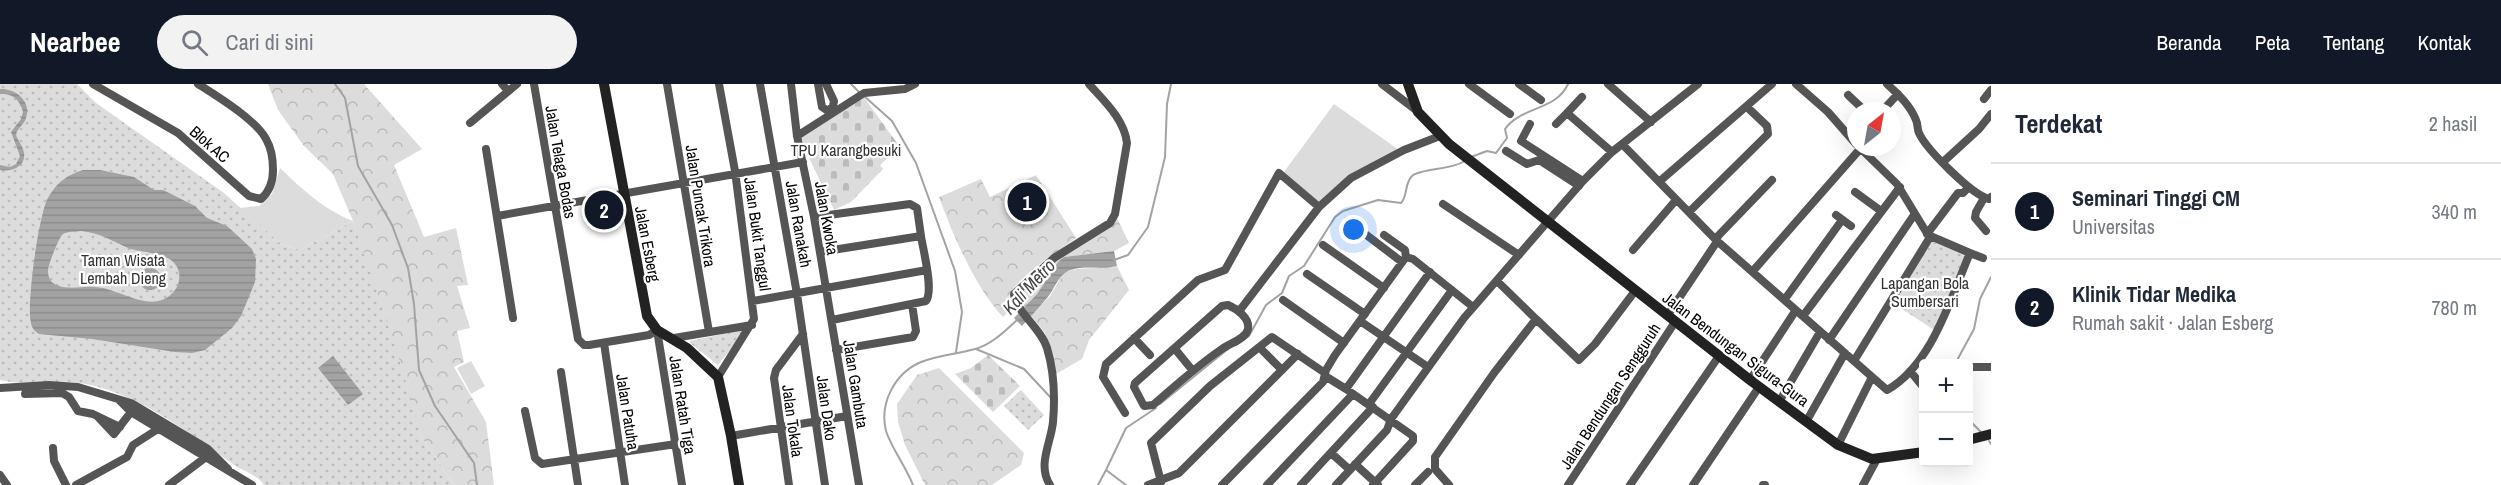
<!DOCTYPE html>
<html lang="id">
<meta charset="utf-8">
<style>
:root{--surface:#fff;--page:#f2f2f3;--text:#1f2937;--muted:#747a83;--line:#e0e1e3;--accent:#111827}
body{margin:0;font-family:"Archivo Narrow",sans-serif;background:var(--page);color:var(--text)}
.controls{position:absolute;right:18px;bottom:18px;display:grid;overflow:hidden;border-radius:6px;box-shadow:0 6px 24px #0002}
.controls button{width:54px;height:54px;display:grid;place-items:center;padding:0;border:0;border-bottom:2px solid var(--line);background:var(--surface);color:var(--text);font:30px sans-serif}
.compass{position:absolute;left:1847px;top:18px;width:54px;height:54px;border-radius:50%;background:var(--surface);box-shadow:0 6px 24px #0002;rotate:31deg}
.you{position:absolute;left:1354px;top:146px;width:21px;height:21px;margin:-15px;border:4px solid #fff;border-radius:50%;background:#1a73e8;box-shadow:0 0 0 9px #1a73e833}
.badge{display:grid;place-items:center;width:39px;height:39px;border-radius:50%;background:var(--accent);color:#fff;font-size:20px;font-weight:700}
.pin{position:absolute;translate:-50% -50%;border:3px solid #fff;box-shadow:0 2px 6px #0006}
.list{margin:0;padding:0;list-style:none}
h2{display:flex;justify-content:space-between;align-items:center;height:78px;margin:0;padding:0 24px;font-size:26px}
h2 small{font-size:20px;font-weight:400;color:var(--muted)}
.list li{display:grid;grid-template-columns:39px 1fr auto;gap:18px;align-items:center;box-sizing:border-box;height:96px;padding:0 24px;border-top:2px solid var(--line)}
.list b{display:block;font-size:22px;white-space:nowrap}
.list p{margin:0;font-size:20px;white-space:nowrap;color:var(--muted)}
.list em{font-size:20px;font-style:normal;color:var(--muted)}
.icon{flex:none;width:33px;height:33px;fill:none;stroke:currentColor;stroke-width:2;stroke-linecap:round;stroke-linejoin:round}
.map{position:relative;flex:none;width:1991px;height:401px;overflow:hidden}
header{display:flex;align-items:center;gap:36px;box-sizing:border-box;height:84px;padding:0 30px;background:var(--accent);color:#fff}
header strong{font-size:28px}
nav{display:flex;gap:33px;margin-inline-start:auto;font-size:21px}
.search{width:420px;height:54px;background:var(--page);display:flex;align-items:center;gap:15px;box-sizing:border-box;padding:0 21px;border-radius:33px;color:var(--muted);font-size:22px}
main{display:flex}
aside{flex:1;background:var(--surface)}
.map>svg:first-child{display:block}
.grass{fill:#dcdcdc}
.forest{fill:url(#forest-crowns)}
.cemetery{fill:url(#cemetery-stones)}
.park{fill:url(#park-dots)}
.water{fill:url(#water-rules);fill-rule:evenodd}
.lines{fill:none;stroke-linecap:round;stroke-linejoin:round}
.stream{stroke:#a3a3a3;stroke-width:2}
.street{stroke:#555;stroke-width:8}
.secondary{stroke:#222;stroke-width:10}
.labels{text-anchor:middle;stroke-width:4.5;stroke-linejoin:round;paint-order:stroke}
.street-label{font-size:16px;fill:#000;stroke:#fff}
.park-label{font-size:16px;fill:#333;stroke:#fff}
.water-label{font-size:18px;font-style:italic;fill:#444;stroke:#fff}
</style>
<header>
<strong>Nearbee</strong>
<div class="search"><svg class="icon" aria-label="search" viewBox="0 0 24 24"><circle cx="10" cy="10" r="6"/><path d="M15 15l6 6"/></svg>Cari di sini</div>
<nav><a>Beranda</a><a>Peta</a><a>Tentang</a><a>Kontak</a></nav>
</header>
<main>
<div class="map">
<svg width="1991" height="401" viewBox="0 0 1991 401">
<defs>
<pattern id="forest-crowns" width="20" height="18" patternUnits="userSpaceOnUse" patternTransform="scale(1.5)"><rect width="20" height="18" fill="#dcdcdc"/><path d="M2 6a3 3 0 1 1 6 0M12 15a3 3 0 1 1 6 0" fill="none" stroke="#bbb"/></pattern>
<pattern id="cemetery-stones" width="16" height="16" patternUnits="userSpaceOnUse" patternTransform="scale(1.5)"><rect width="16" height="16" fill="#dcdcdc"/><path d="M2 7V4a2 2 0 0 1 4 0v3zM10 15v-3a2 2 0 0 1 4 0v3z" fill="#bbb"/></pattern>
<pattern id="park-dots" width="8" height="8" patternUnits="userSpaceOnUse" patternTransform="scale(1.5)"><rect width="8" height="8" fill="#dcdcdc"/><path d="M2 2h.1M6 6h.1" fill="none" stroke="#bbb" stroke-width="1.8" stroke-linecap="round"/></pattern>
<pattern id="water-rules" width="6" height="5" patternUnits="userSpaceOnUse" patternTransform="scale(1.5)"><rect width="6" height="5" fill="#a3a3a3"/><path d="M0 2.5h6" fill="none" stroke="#8b8b8b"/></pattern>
</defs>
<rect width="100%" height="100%" fill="#fff"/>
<!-- grass -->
<path class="grass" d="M1334,20L1399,66L1349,91L1319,119L1284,88Z
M280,84C303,106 323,125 353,137L300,166L281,160L240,124L259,122L272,110Z
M471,277L485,302L471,310L457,284Z"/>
<!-- forest -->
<path class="forest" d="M268,0H364L422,65L394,81L424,153L456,144L468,201L457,202L470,244L457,247L464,278L454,283L486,338L494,401H454L422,354L353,137L333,90L304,62L278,26Z
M1036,91L1076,154C1061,165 1011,197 1009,214L1014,222L1003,233C976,205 952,149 939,113L981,95L990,113Z
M1117,134L1129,159L1114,167L1064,173L1058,178L1037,210L1023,225L1017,212L1052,179Z
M1117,182L1129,206L1089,256L1082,275L1056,290L1045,249L1031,232L1050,212L1063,190C1080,180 1099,187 1117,182Z
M939,284L1024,369L1021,381L992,401H925L905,361L898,338L897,320L917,291Z"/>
<!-- cemetery -->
<path class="cemetery" d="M863,12L900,63L880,81L883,85L851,118L834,126L799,53Z
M988,271L1020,302L993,328L955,290L971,284Z"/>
<!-- park -->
<path class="park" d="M0,0H77L96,19L224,109L281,160L300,166L353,137L395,261L422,354L454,401H264C257,391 244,387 234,381C187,348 143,312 86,300C58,294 28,303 0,296Z
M1931,157L1966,170L1934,246L1893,219Z
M742,246L744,249L718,281L690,259V257Z
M1021,306L1044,331L1028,346L1004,322Z"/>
<!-- water -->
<path class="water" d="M0,5C15,4 32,17 26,34C24,41 17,44 16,51C18,57 23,62 24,69C26,83 11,88 0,86V81L10,83L16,80L20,72L11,48L21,35L23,28C20,16 13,9 0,10Z
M83,86H100L134,93L154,106H163L195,122L207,134L227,142L252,165L256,175L255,198L241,232L232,244L205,266L192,269L175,268L92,255L39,250C35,247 32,245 31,239C26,222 39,129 48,114C56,99 67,91 83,86ZM81,147C101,149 110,156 128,164C144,170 174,167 179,188C180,194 179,201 175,206C154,234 119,203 94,203C82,202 64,207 53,199C50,197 48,192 48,187C48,181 59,153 63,150C68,147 75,148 81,147Z
M1114,167L1117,182C1102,186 1084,181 1071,186C1058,190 1055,205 1047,214C1039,224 1030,233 1022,242L1014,234L1037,210L1058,178L1064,173Z
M139 195a11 11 0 1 1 22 0a11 11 0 1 1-22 0Z
M333,272L363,310L348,321L318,284Z"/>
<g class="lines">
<!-- stream -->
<path class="stream" d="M335,0L345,14L358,82L392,141L408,184L414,220L419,286L435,322L474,379L477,401
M851,0L860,9
M864,12L892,37L916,79L955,187L962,228L956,268
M1471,73L1487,67L1496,69L1507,54L1505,45C1521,22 1556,27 1568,0
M1114,176L1128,171L1148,143L1165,73L1167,20L1171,0
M1236,261L1249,252L1266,221L1282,209L1289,192L1304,182L1335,133L1343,127L1378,116L1401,119C1408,112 1404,100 1412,92C1419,85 1449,86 1463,78
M976,265L1024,285L1052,315
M1955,280L1974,245L1980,215L1991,193
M1160,320L1228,265
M1968,335L1981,348
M1989,357L1991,360
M913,401C906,383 892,365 886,347C879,319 895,289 921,278C939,271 957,270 975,265C991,261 1005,247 1017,236
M1098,401L1106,386
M1126,401L1106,386L1126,344L1156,324"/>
<!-- street -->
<path class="street" d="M93,0L178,49L249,112L261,115C269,108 273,97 273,86C273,75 272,65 266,55C256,36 217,12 198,0
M502,0L508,7
M534,0L578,255L584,261H589L649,251L657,246L682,401
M667,0L709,248
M760,0L797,210L825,401
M791,0L797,52L814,133L859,401
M818,0L822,23L828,27L833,22L834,17L826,0
M1382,0L1416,26
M1469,0L1510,30
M1519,0L1541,16
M1608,0L1651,38
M1796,0L1828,28L1856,60
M1887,0C1898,10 1910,21 1916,36C1918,40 1917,45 1919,49C1926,65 1972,111 1989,115L1991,113
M1848,11L1865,27
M1582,13L1567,29L1612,68
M1984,15L1991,6
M1882,27L1898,10
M470,39L517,0
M1530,40L1521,57L1583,97
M1556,40L1567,29
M797,52L864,9L905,5L915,0
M1623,61L1716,156L1887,306C1932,281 1951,213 1970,169L1928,151L1897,100L1859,63
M486,65L513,234
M1506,67L1527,80L1539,76L1579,102
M1943,78L1979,45L1991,30
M1660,97L1772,0
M1855,108L1881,127
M1984,114L1976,128L1975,134L1986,147
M1443,120L1519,171
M1689,128L1768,50L1767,42L1747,23
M1836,131L1851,142
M497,132L803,78
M814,133L910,120L917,124L921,152
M1348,137L1402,178
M1927,150L1958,109H1963L1968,104
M1384,151L1405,166L1406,173
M1323,161L1384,204
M1633,166L1676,116
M820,168L921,152C923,166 934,206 926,217L832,236
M1970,169L1983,174
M1406,173L1413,175L1473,223
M1753,187L1860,65
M1307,190L1365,230
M1785,215L1842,136
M1283,216L1344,259
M753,217L927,186
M1228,221C1237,225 1250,234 1248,245C1246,255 1230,259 1222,265C1198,281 1175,302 1153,321L1144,322L1134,303L1135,299L1222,222Z
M1240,226L1319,123L1351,94L1404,66L1440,52
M1667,232L1716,159L1718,152L1772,96
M1803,232L1900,103
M1536,235L1579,276L1595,260L1635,207
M1360,237L1428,283
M674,254L752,241
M1134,254L1150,271
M1829,256L1914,131
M604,259L625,401
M1260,264L1282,286
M1175,265L1193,287
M836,266L913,253L916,247L912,220
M1854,277L1930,153
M1968,283H1991
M1910,287L1924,304
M561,288L578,401
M1325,292L1346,305L1413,352V357L1373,401
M718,293L754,235L735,87L719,0
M1750,296L1796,226
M0,304L49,301L78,303L131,319L208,365L228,385
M1346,305L1430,188
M25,310L62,309L69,313L78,327L93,330L120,343
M120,317L131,328L252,401
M1779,318L1820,248
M1369,320L1452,206
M525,327L535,374L542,380L676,360
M1125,329L1103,293L1106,280L1198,196L1225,186L1279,89L1319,123
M98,333L114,350L131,328
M1806,338L1845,269
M731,352L847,332
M1838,361L1872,293
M53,364L54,377L66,401
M1331,369L1350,386
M1355,380L1378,401
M0,391L7,401
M1161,398L1151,359L1210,302L1272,253L1325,289
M76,401L127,373L133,361L158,345
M169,401L206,373
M789,401L774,294L776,286L803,250
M1050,401C1037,381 1051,359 1053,338C1055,315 1054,287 1047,264C1041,244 1015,227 1014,210L1054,174L1110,139L1115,130L1127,59C1124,35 1104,17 1089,0
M1148,401L1179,389L1298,270
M1222,401L1323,298L1326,286L1335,271L1406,173
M1267,401L1353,310
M1301,401L1373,323
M1336,401L1387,346L1391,335L1464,234L1583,97L1612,68L1698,0
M1415,401L1428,388
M1449,401L1435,385V373L1494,289L1536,235L1497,197
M1568,401L1675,238
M1630,401L1719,272
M1693,401L1759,303
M1763,401H1765
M1863,401L1877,375"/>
<!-- secondary -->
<path class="secondary" d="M604,0L647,232L657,246L687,264L718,293L731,352L739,401
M1408,0L1418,28L1449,60L1750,296L1838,361L1872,375L1924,368
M1968,356L1991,350"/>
</g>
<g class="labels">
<!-- street labels -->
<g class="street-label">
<text transform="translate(210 60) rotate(41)" y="6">Blok AC</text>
<text transform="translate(561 78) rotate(80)" y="6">Jalan Telaga Bodas</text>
<text transform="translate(701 122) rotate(81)" y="6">Jalan Puncak Trikora</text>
<text transform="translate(827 134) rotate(80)" y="6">Jalan Kwoka</text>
<text transform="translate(799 140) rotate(80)" y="6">Jalan Ranakah</text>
<text transform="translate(758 150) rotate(82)" y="6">Jalan Bukit Tanggul</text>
<text transform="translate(648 160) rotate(79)" y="6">Jalan Esberg</text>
<text transform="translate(1736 265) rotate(37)" y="6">Jalan Bendungan Sigura-Gura</text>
<text transform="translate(856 300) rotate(81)" y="6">Jalan Gambuta</text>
<text transform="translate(1610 312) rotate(-57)" y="6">Jalan Bendungan Sengguruh</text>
<text transform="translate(683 321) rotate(81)" y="6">Jalan Ratah Tiga</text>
<text transform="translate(827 324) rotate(82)" y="6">Jalan Dako</text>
<text transform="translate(628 328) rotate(81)" y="6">Jalan Patuha</text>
<text transform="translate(793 337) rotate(82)" y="6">Jalan Tokala</text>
</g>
<!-- park labels -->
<g class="park-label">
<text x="846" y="72">TPU Karangbesuki</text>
<text x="123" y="182">Taman Wisata<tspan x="123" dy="18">Lembah Dieng</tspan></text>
<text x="1925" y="205">Lapangan Bola<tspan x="1925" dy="18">Sumbersari</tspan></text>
</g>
<!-- water labels -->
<g class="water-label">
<text transform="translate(1029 203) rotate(-47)" y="6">Kali Metro</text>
</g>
</g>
</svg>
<div class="controls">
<button>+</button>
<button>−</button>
</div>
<svg class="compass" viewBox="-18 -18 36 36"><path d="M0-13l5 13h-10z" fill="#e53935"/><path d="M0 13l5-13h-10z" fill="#747a83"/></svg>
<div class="you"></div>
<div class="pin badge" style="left:1027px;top:118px">1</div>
<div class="pin badge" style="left:604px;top:126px">2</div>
</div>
<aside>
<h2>Terdekat<small>2 hasil</small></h2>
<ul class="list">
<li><span class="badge">1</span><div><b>Seminari Tinggi CM</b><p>Universitas</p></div><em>340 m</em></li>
<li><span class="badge">2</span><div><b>Klinik Tidar Medika</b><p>Rumah sakit · Jalan Esberg</p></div><em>780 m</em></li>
</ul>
</aside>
</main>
